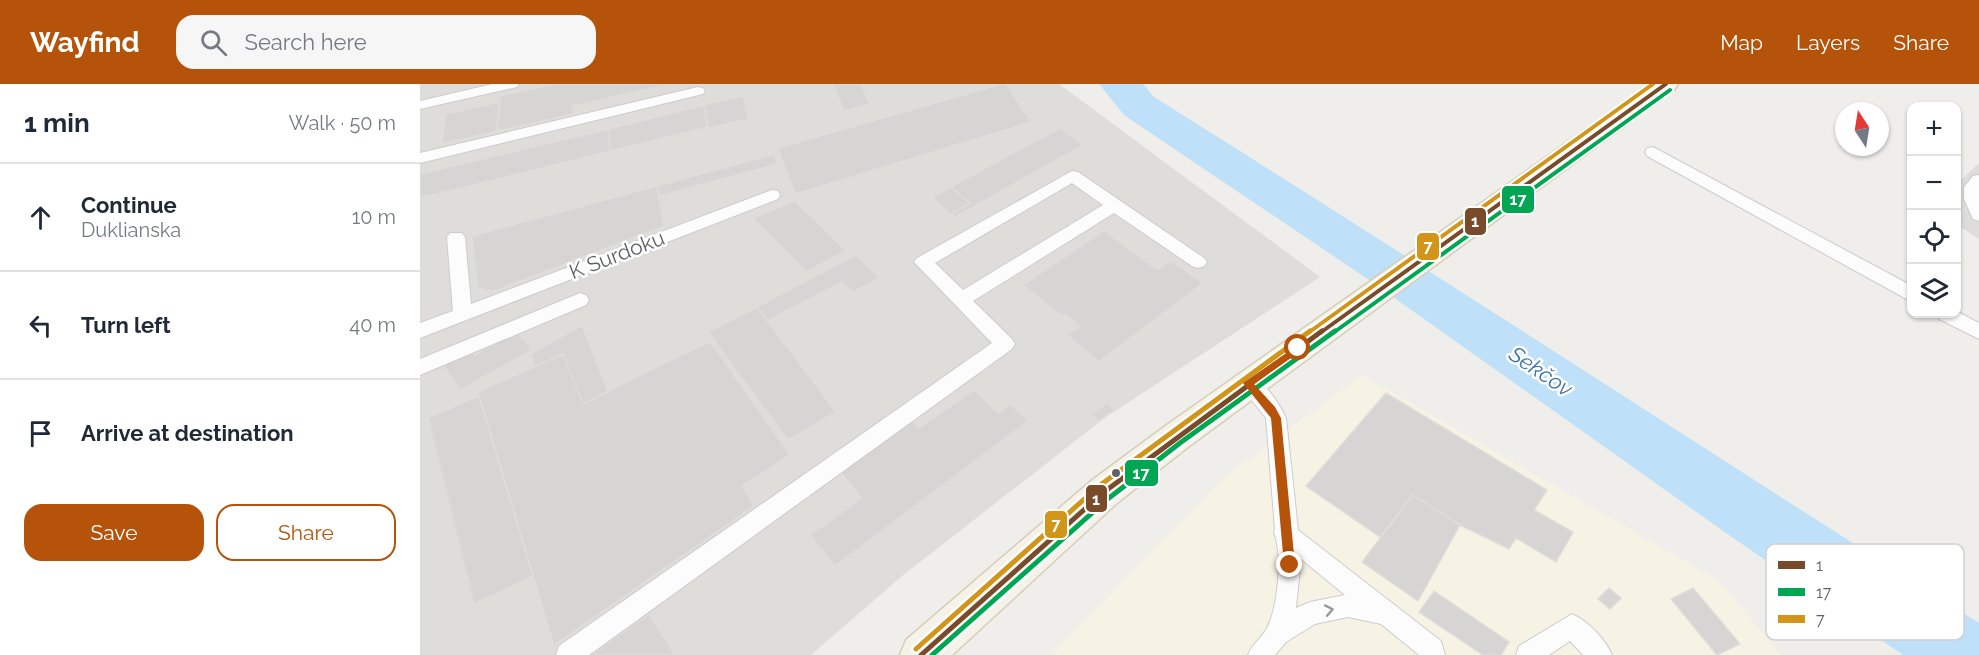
<!DOCTYPE html>
<meta charset="utf-8">
<style>
:root{--surface:#fff;--page:#f6f6f7;--text:#1f2937;--muted:#747a83;--line:#e0e1e3;--accent:#b45309}
body{margin:0;font-family:Raleway,sans-serif;background:var(--page);color:var(--text)}
.controls{position:absolute;right:18px;top:18px;display:grid;overflow:hidden;border-radius:12px;box-shadow:0 2px 4px #0004}
.controls button{width:54px;height:54px;display:grid;place-items:center;padding:0;border:0;border-bottom:2px solid var(--line);background:var(--surface);color:var(--text);font:30px sans-serif}
.compass{position:absolute;left:1415px;top:18px;width:54px;height:54px;border-radius:50%;background:var(--surface);box-shadow:0 2px 4px #0004;rotate:348deg}
.stop{position:absolute;width:18px;height:18px;margin:-14px;border:4px solid #b45309;border-radius:50%;background:#fff}
.stop.end{background:#b45309;border-color:#fff;box-shadow:0 2px 6px #0008}
.list{margin:0;padding:0;list-style:none}
h2{display:flex;justify-content:space-between;align-items:center;height:78px;margin:0;padding:0 24px;font-size:26px}
h2 small{font-size:20px;font-weight:400;color:var(--muted)}
.list li{display:grid;grid-template-columns:39px 1fr auto;gap:18px;align-items:center;box-sizing:border-box;height:108px;padding:0 24px;border-top:2px solid var(--line)}
.list b{display:block;font-size:22px;white-space:nowrap}
.list p{margin:0;font-size:20px;white-space:nowrap;color:var(--muted)}
.list em{font-size:20px;font-style:normal;color:var(--muted)}
.actions{display:flex;gap:12px;padding:18px 24px}
.actions a{flex:1;padding:14px 0;border:2px solid var(--accent);border-radius:18px;text-align:center;font-size:21px;color:var(--accent)}
.actions .main{background:var(--accent);color:#fff}
.icon{flex:none;width:33px;height:33px;fill:none;stroke:currentColor;stroke-width:2;stroke-linecap:round;stroke-linejoin:round}
.map{position:relative;flex:none;width:1559px;height:571px;overflow:hidden}
header{display:flex;align-items:center;gap:36px;box-sizing:border-box;height:84px;padding:0 30px;background:var(--accent);color:#fff}
header strong{font-size:28px}
nav{display:flex;gap:33px;margin-inline-start:auto;font-size:21px}
.search{width:420px;height:54px;background:var(--page);display:flex;align-items:center;gap:15px;box-sizing:border-box;padding:0 21px;border-radius:18px;color:var(--muted);font-size:22px}
main{display:flex}
aside{flex:1;background:var(--surface)}
.map>svg:first-child{display:block}
.commercial{fill:#f7f3e4}
.industrial{fill:#dfddda}
.lines{fill:none;stroke-linecap:round;stroke-linejoin:round}
.river{fill:#bfe0f9;fill-rule:evenodd}
.building{fill:#d6d5d3;stroke:#deddd9;stroke-width:1.5}
.lane-casing{stroke:#cbcccc;stroke-width:2}
.primary-casing{stroke:#d7ceb8;stroke-width:3}
.lane{fill:#fdfcfc;fill-rule:evenodd}
.primary{fill:#f4f2e9;fill-rule:evenodd}
.bus-1-far1-casing{stroke:#fff;stroke-width:8}
.bus-1-casing{stroke:#fff;stroke-width:10}
.bus-2-far1-casing{stroke:#fff;stroke-width:8}
.bus-2-casing{stroke:#fff;stroke-width:10}
.bus-3-far1-casing{stroke:#fff;stroke-width:8}
.bus-3-casing{stroke:#fff;stroke-width:10}
.bus-1-far1{stroke:#7a4b2a;stroke-width:4}
.bus-1{stroke:#7a4b2a;stroke-width:5}
.bus-2-far1{stroke:#00a651;stroke-width:4}
.bus-2{stroke:#00a651;stroke-width:5}
.bus-3-far1{stroke:#d1951a;stroke-width:4}
.bus-3{stroke:#d1951a;stroke-width:5}
.oneway{stroke:#96999c}
.route{fill:#b45309}
.bus-dot{fill:#5f6368;stroke:#fff;stroke-width:2}
.labels{text-anchor:middle;stroke-width:5;stroke-linejoin:round;paint-order:stroke}
.street-label{font-size:21px;fill:#5f6368;stroke:#fff}
.water-label{font-size:22px;font-style:italic;fill:#4174aa;stroke:#fff}
.key{fill:#fff;stroke:#cfd0d2;stroke-width:1.5}
.key-label{font-size:16px;fill:#5f6368}
.line-badge{stroke:#fff;stroke-width:2}
.badge-label{font-size:16px;text-anchor:middle;font-weight:bold;fill:#fff}
</style>
<header>
<strong>Wayfind</strong>
<div class="search"><svg class="icon" aria-label="search" viewBox="0 0 24 24"><circle cx="10" cy="10" r="6"/><path d="M15 15l6 6"/></svg>Search here</div>
<nav><a>Map</a><a>Layers</a><a>Share</a></nav>
</header>
<main>
<aside>
<h2>1 min<small>Walk · 50 m</small></h2>
<ul class="list">
<li><svg class="icon" aria-label="ahead" viewBox="0 0 24 24"><path d="M12 20V5M6 11l6-6 6 6"/></svg><div><b>Continue</b><p>Duklianska</p></div><em>10 m</em></li>
<li><svg class="icon" aria-label="left" viewBox="0 0 24 24"><path d="M17 20v-9H6M10 6l-5 5 5 5"/></svg><div><b>Turn left</b></div><em>40 m</em></li>
<li><svg class="icon" aria-label="arrive" viewBox="0 0 24 24"><path d="M6 21V4h12l-3 4 3 4H6"/></svg><div><b>Arrive at destination</b></div></li>
</ul>
<div class="actions"><a class="main">Save</a><a>Share</a></div>
</aside>
<div class="map">
<svg width="1559" height="571" viewBox="0 0 1559 571">
<rect width="100%" height="100%" fill="#efeeea"/>
<!-- commercial -->
<path class="commercial" d="M942,291L1298,496L1361,571H632L801,396Z"/>
<!-- industrial -->
<path class="industrial" d="M0,0H639L900,193L686,333L482,492L391,571H0Z
M1559,79V155L1537,141L1536,101Z"/>
<g class="lines">
<!-- river -->
<path class="river" d="M679,0H723L734,13C1011,186 1283,365 1559,539V571H1483L1306,449L949,196L704,31Z"/>
</g>
<!-- building -->
<path class="building" d="M134,0H248L153,22V30L77,47L80,12Z
M413,0H441L450,20L424,27Z
M582,0H586L611,38L375,110L358,64Z
M323,12L328,35L288,44L284,21Z
M80,18L77,47L22,60L26,30Z
M284,21L287,43L190,67L189,45Z
M640,44L663,61L535,133L531,130L550,119L531,103Z
M189,45L190,67L0,114V90Z
M355,70L357,80L239,112L237,102Z
M237,102L244,142L79,205L71,207L58,204L52,152Z
M531,103L550,119L531,130L512,113Z
M375,117L426,167L386,188L333,134Z
M684,147L738,186L751,177L783,199L679,277L647,251L660,242L645,230L642,232L603,201Z
M436,171L459,194L433,208L422,198L347,237L337,223Z
M337,223L416,328L368,356L288,248Z
M162,241L188,308L163,320L143,270L115,283L111,270Z
M97,248L112,266L40,306L23,281L50,266L54,271Z
M290,257L370,371L322,402L334,422L134,561L58,308L143,270L163,320Z
M554,306L578,329L590,320L608,337L415,482L390,451L442,414L420,388L492,337L499,344Z
M966,309L1127,406L1114,426L1153,448L1136,478L1096,454L1089,465L1040,441L993,411L960,453L886,402Z
M59,312L113,492L54,520L8,334Z
M687,319L694,326L678,337L671,331Z
M993,411L1040,441L998,517L942,478Z
M1189,504L1201,514L1190,525L1178,515Z
M1273,504L1320,560L1297,571L1251,515Z
M1014,507L1089,558L1081,571H1063L999,528Z
M229,530L255,571H171Z"/>
<g class="lines">
<defs>
<path id="lane" d="M73,0H99L97,3L0,25V17Z
M278,3L283,4L285,7L283,10L0,79V69Z
M1233,63L1492,202V218L1227,72L1225,68L1227,64Z
M652,87L658,88L784,174L787,178L784,182L778,184L772,182L694,129L553,217L592,255L595,260L592,265L169,571H136L139,562L572,259L494,178L497,174ZM652,99L683,121L543,206L515,179Z
M1559,91V137L1553,135L1544,115V103L1553,92Z
M352,106L358,107L360,111L358,115L0,254V239L33,227L27,153L30,149H42L45,153L51,220Z
M160,209L166,211L169,216L166,221L0,291V275Z
M1536,227L1559,239V255L1519,235L1517,230H1536Z
M828,291C845,297 859,319 866,334L878,446L1021,557L1025,571H999L961,540L928,533L895,540L866,558L855,571H828C832,560 842,554 847,544C858,523 863,470 854,449L855,445L846,334L818,299L821,293ZM881,475L925,511L890,518L876,524Z
M1152,530C1168,537 1186,556 1192,571H1163L1150,557L1129,571H1096L1099,562Z"/>
<path id="primary" d="M1230,0H1258L1255,5L768,363L697,419L532,571H480L486,556L671,397L744,343Z"/>
</defs>
<!-- lane casing -->
<use href="#lane" class="lane-casing"/>
<!-- primary casing -->
<use href="#primary" class="primary-casing"/>
<!-- lane -->
<use href="#lane" class="lane"/>
<!-- primary -->
<use href="#primary" class="primary"/>
<defs>
<path id="bus-1-far1" d="M900,249L1246,0"/>
<path id="bus-1" d="M501,571L684,408L902,247"/>
<path id="bus-2-far1" d="M913,249L1250,6"/>
<path id="bus-2" d="M512,571L689,414L760,359L915,247"/>
<path id="bus-3-far1" d="M888,249L1233,0"/>
<path id="bus-3" d="M496,565L679,402L890,247"/>
</defs>
<!-- bus-1-far1 casing -->
<use href="#bus-1-far1" class="bus-1-far1-casing"/>
<!-- bus-1 casing -->
<use href="#bus-1" class="bus-1-casing"/>
<!-- bus-2-far1 casing -->
<use href="#bus-2-far1" class="bus-2-far1-casing"/>
<!-- bus-2 casing -->
<use href="#bus-2" class="bus-2-casing"/>
<!-- bus-3-far1 casing -->
<use href="#bus-3-far1" class="bus-3-far1-casing"/>
<!-- bus-3 casing -->
<use href="#bus-3" class="bus-3-casing"/>
<!-- bus-1-far1 -->
<use href="#bus-1-far1" class="bus-1-far1"/>
<!-- bus-1 -->
<use href="#bus-1" class="bus-1"/>
<!-- bus-2-far1 -->
<use href="#bus-2-far1" class="bus-2-far1"/>
<!-- bus-2 -->
<use href="#bus-2" class="bus-2"/>
<!-- bus-3-far1 -->
<use href="#bus-3-far1" class="bus-3-far1"/>
<!-- bus-3 -->
<use href="#bus-3" class="bus-3"/>
</g>
<!-- one-way arrows -->
<defs><path id="oneway-chevron" d="M-2-3.5L2.5 0L-2 3.5" fill="none" stroke-width="1.6" stroke-linecap="round" stroke-linejoin="round" transform="scale(1.5)"/></defs>
<use class="oneway" href="#oneway-chevron" transform="translate(909 526) rotate(-11)"/>
<!-- route -->
<path class="route" d="M878,261L883,264L881,267L834,300L855,323L861,334L875,481L870,486L864,481L851,334L823,299Z"/>
<!-- markers -->
<circle class="bus-dot" cx="696" cy="389" r="5"/>
<g class="labels">
<!-- street labels -->
<g class="street-label">
<text transform="translate(197 171) rotate(-21)" y="7">K Surdoku</text>
</g>
<!-- water labels -->
<g class="water-label">
<text transform="translate(1121 287) rotate(34)" y="8">Sekčov</text>
</g>
</g>
<!-- legend -->
<rect x="1346" y="460" width="198" height="96" rx="9" class="key"/>
<rect x="1358" y="477" width="27" height="8" fill="#7a4b2a"/>
<rect x="1358" y="504" width="27" height="8" fill="#00a651"/>
<rect x="1358" y="531" width="27" height="8" fill="#d1951a"/>
<g class="key-label">
<text x="1396" y="487">1</text>
<text x="1396" y="514">17</text>
<text x="1396" y="541">7</text>
</g>
<g class="line-badge">
<rect x="1081" y="101" width="34" height="29" rx="6" fill="#00a651"/>
<rect x="1044" y="123" width="23" height="29" rx="6" fill="#7a4b2a"/>
<rect x="996" y="148" width="24" height="29" rx="6" fill="#d1951a"/>
<rect x="704" y="375" width="35" height="28" rx="6" fill="#00a651"/>
<rect x="665" y="400" width="23" height="29" rx="6" fill="#7a4b2a"/>
<rect x="624" y="426" width="24" height="29" rx="6" fill="#d1951a"/>
</g>
<g class="badge-label">
<text x="1098" y="121">17</text>
<text x="1055" y="143">1</text>
<text x="1008" y="168">7</text>
<text x="721" y="395">17</text>
<text x="676" y="421">1</text>
<text x="636" y="446">7</text>
</g>
</svg>
<div class="controls">
<button>+</button>
<button>−</button>
<button><svg class="icon" aria-label="locate" viewBox="0 0 24 24"><circle cx="12" cy="12" r="6"/><path d="M12 2v4M12 18v4M2 12h4M18 12h4"/></svg></button>
<button><svg class="icon" aria-label="layers" viewBox="0 0 24 24"><path d="M12 4l9 5-9 5-9-5zM3 14l9 5 9-5"/></svg></button>
</div>
<svg class="compass" viewBox="-18 -18 36 36"><path d="M0-13l5 13h-10z" fill="#e53935"/><path d="M0 13l5-13h-10z" fill="#747a83"/></svg>
<div class="stop" style="left:878px;top:264px"></div>
<div class="stop end" style="left:870px;top:481px"></div>
</div>
</main>
